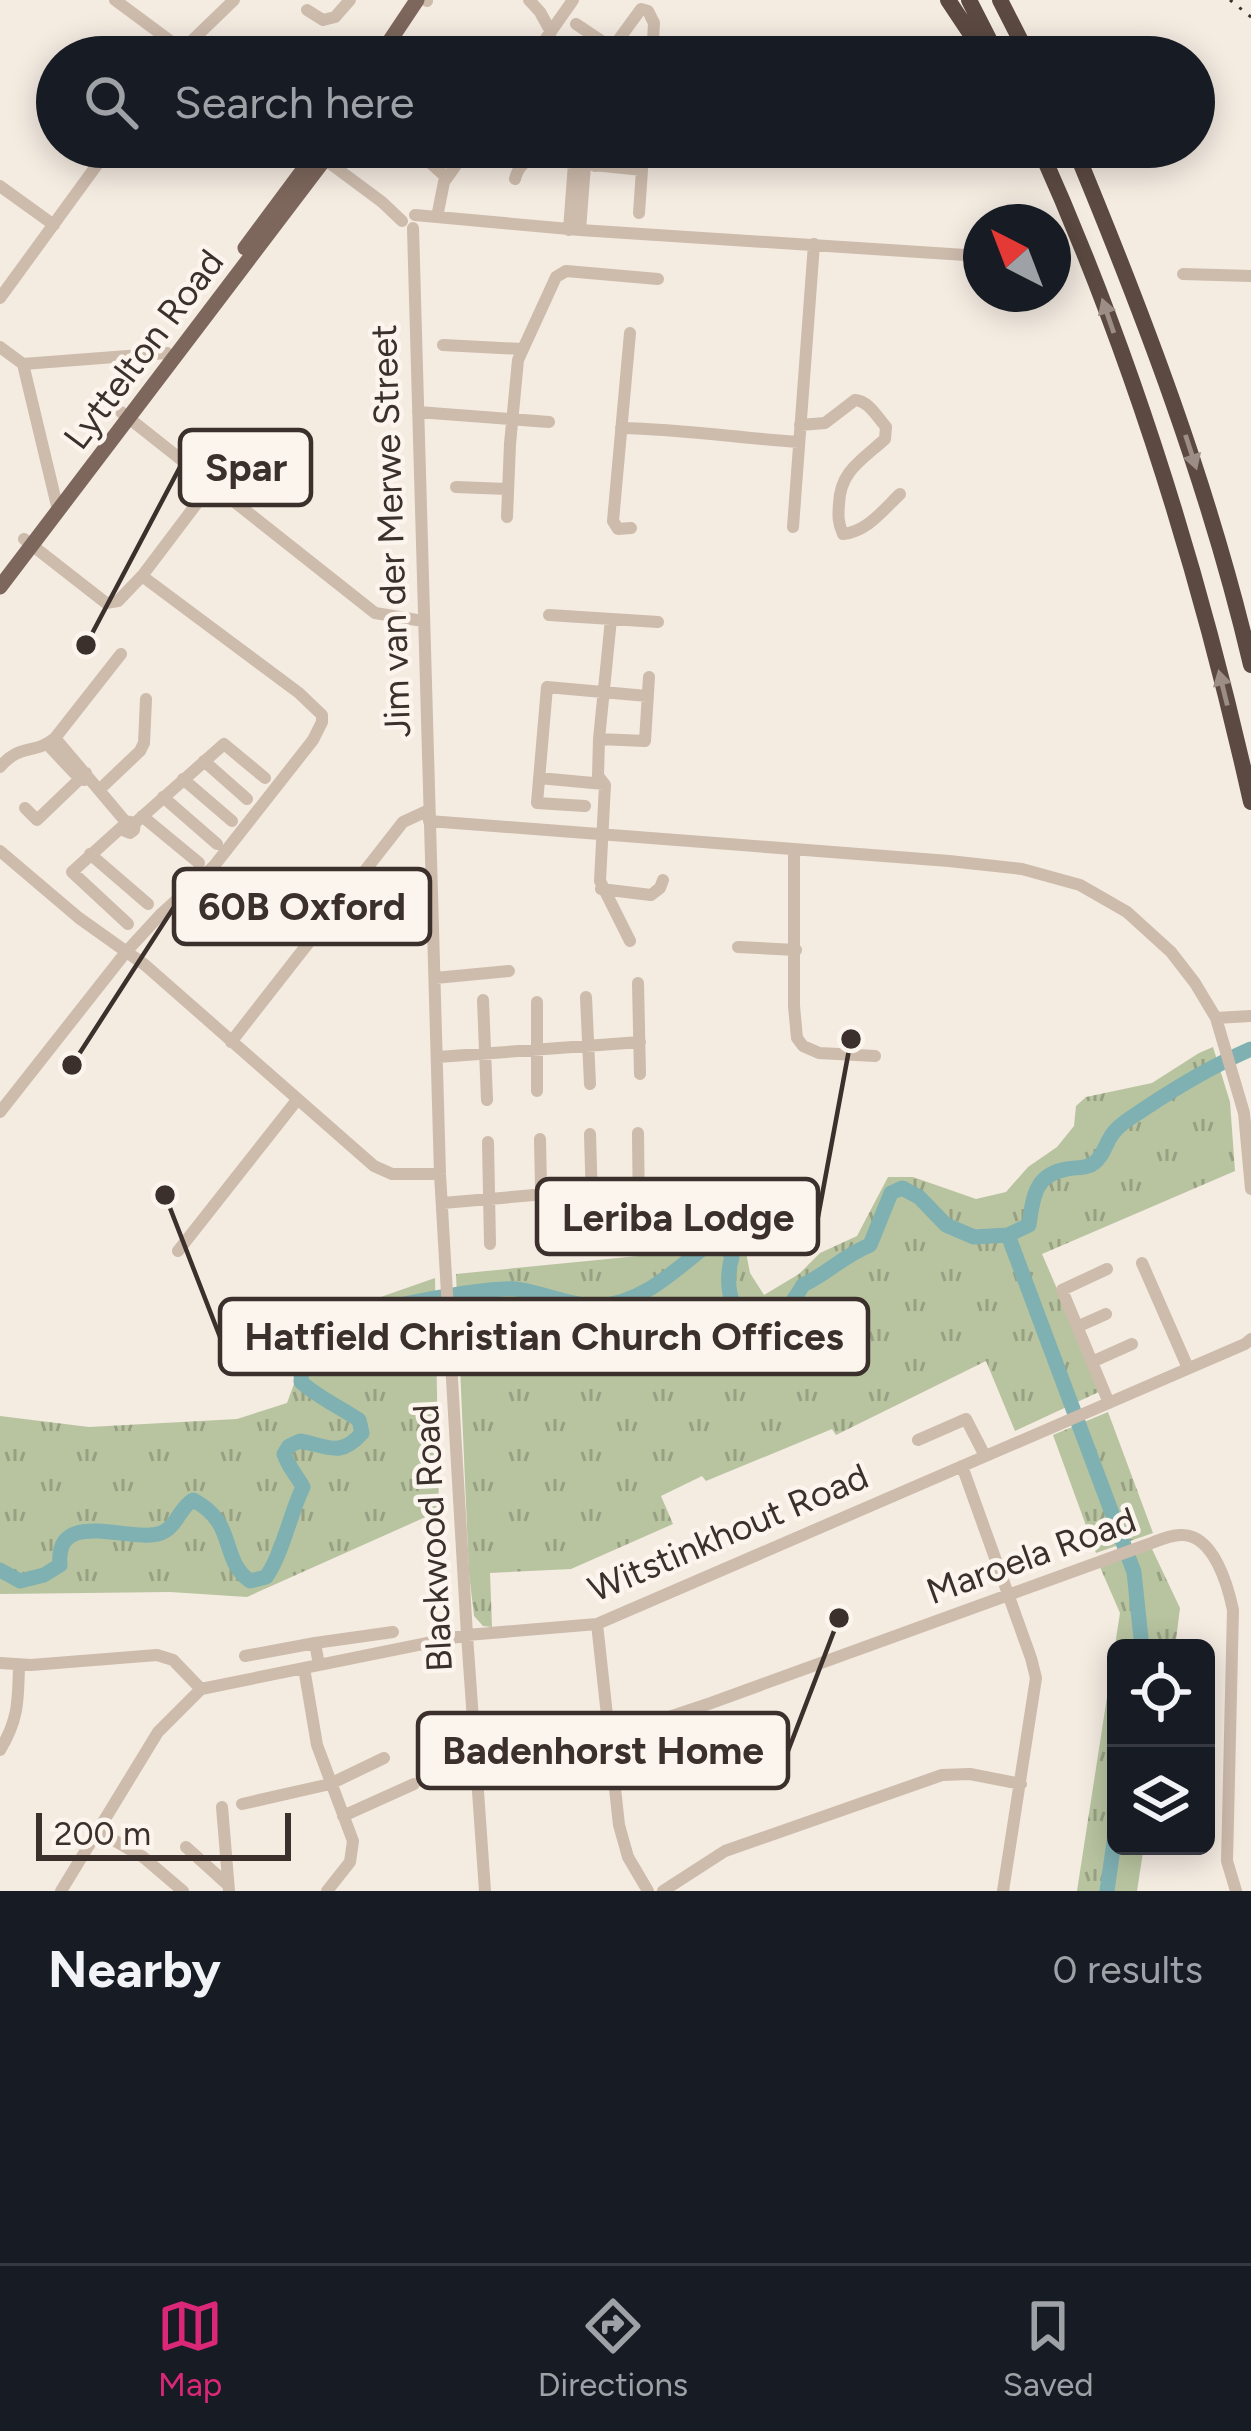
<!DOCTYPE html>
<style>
:root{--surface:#171b24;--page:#20242c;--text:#f1f3f6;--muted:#9ea1a6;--line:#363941;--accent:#db2777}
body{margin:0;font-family:Figtree,sans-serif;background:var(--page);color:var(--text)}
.controls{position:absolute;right:36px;bottom:36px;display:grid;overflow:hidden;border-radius:18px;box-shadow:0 6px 30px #0003}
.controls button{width:108px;height:108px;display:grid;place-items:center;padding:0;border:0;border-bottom:3px solid var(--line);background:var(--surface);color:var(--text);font:60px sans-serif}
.compass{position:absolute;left:963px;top:204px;width:108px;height:108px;border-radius:50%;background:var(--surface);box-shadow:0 6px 30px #0003;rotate:318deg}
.scale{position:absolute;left:36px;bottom:30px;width:255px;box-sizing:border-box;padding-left:12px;border:6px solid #3b302b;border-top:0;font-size:33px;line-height:42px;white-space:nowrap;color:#3b302b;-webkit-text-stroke:9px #fbf5ee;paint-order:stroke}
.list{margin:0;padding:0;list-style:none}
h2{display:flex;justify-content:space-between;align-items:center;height:156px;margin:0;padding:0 48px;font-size:51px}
h2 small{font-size:39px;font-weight:400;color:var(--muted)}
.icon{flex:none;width:66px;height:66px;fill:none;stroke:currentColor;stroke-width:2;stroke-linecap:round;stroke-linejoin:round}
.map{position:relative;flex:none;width:1251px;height:1891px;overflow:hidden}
.search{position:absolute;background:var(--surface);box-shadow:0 6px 30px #0003;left:36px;right:36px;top:36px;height:132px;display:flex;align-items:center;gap:30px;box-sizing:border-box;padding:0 42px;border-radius:66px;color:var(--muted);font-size:45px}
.sheet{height:372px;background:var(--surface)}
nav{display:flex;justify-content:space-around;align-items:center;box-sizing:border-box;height:168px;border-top:3px solid var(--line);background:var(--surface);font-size:33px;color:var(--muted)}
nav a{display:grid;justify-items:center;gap:6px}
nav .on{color:var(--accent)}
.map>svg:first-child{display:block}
.park{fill:url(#park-tufts)}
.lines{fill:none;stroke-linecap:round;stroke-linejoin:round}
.river{stroke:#7fb0b2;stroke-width:15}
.minor{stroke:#cdbbac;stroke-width:12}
.major{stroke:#7d675c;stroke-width:15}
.highway{stroke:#5c4a42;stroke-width:16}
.rail{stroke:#3b302b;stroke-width:3;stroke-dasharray:3 9;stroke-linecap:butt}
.oneway{fill:#9c8e87}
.labels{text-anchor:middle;stroke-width:9;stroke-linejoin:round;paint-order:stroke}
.street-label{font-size:36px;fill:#3b302b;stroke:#fbf5ee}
.leader{fill:none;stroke:#3b302b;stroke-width:4.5}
.callout-dot{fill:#3b302b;stroke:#fbf5ee;stroke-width:4.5}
.callout{fill:#fbf5ee;stroke:#3b302b;stroke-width:4.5}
.callout-label{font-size:39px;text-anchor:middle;font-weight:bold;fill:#3b302b}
</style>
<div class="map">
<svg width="1251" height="1891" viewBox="0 0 1251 1891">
<defs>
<pattern id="park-tufts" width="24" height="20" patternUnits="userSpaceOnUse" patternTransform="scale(3)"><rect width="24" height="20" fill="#b8c4a0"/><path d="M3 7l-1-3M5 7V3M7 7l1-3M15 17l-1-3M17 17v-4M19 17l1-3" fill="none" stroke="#97a083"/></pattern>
</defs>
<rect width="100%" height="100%" fill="#f4ebe1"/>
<!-- park -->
<path class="park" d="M1213,1047L1230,1102L1235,1171L1042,1254L1101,1391L1015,1431L986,1361L836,1435L832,1429L706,1481L702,1476L661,1496L673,1524L571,1569L490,1573L492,1627L483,1626L474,1616L469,1573L456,1274L669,1253L713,1235L742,1232L750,1273L764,1295L799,1274L820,1253L857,1236L888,1177H913L976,1199L1006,1192L1028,1167L1057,1147L1074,1126L1076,1106L1086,1097L1152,1083L1199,1053Z
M435,1278L439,1511L247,1597L170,1592L0,1594V1416L89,1427L237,1419L287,1403L318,1319Z
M1108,1412L1153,1533L1096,1553L1053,1435Z
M1152,1549L1180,1608L1175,1648H1116V1846H1144L1137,1891H1077L1120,1613L1100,1567Z"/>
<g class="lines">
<!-- river -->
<path class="river" d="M1008,1235L1134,1572L1142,1648
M0,1570L20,1581L44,1575L60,1565C55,1506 131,1544 161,1533C177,1527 179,1508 193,1500C238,1523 219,1559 250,1581L266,1577C282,1555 290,1514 303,1487C296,1474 290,1470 284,1454L289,1446L300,1441C328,1446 340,1458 362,1433L359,1420C340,1407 319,1398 301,1382C301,1361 310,1340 329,1327C353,1311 486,1286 516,1289C540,1292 576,1307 597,1306C642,1304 674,1271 707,1245L727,1248L732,1257C727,1273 726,1302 741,1313C743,1315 758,1320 760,1321C788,1309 788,1310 803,1285C828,1273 843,1256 870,1245L891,1193L902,1188L919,1197L946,1225L974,1237L1008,1235L1029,1225C1033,1197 1035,1174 1067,1169C1076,1167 1087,1169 1094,1163C1104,1156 1106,1141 1114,1132C1122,1122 1134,1116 1144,1109C1180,1085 1212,1066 1251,1049
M1107,1891L1116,1828"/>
<!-- minor -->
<path class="minor" d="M115,0L192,57
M425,0L427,1
M529,0L540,12L551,32
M307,10L323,20L335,17L350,0
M576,24L612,48
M175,57L234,0
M533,57L573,0
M606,57L641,9L648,11L654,23L652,57
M622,57L633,43
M308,147L382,202L402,221
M542,147L541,155L546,160L642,170L644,147
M416,150L446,177
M595,166L597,147
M515,179C519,163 527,161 541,155
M0,186L54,225
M639,213L642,170
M415,215L580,230L981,256
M437,217L444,182L469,147
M413,228L440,1174L467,1635L485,1891
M569,230L574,163
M580,230L585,165
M1183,274L1251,276
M0,298L110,147
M630,333L613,521L618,529L631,528
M443,345L521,349
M0,347L23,364
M23,364L58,510
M23,364L167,353
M121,412L375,613L423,621
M418,412L549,422
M800,425L825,423L855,400C869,401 877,417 886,427L885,439C862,460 840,471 839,504C838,516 838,523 843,534C867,532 884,509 900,494
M621,428C681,429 740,438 799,442
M456,487L507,489
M507,517L510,444L518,360L556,277L566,271L658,279
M793,527L814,244
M24,539L106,603L118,601L142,576L213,482
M549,615L658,622
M611,619L599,739L598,776L605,785L600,881L630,941
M55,738L125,821L123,826L125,831L130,833L134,830L135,823L125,821
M599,739L645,741L649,677
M47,744L80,779L84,780
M204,761L247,799
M0,767C20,743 35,755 55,738L121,654
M539,778L604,784
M183,779L232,821
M99,790L140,751L144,743L146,699
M163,797L217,844
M585,806L537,803L547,687L647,696
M25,808L37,820L86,773
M142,816L199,863
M429,821L949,861L1022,869L1080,885L1127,912L1171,952L1195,983L1216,1018L1244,1113L1251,1189
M135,823L224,744L265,778
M123,826L72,872L128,924
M794,850V1006L797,1038L803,1046L819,1053L875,1056
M0,851L79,918L145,965L374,1166L392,1174H440
M90,854L148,904
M601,889L651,895L660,888L663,880
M738,947L796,950
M435,978L509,971
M638,983L640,1074
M586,997L590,1084
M483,1000L487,1100
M1216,1018L1251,1016
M231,1042L403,822L429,810
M438,1057L640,1042
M537,1091V1002
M0,1112L126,952L160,915L214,866L313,740L322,722V715L299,693L142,576
M638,1133L639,1222
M590,1134L593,1235
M540,1139L542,1235
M488,1142L490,1244
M443,1203L638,1186
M178,1251L297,1100
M1142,1263L1188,1368
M1107,1269L1062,1290L1109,1403
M1079,1326L1106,1314
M1094,1361L1132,1344
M918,1440L966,1419L985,1456
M962,1466L1031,1658L1036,1678L1003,1891
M597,1624L619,1825L628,1857L648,1891
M315,1643L393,1632
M245,1656L315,1643L319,1665
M0,1663L31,1665L157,1655L173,1660L201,1689
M304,1668L317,1745L353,1841L350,1862L327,1891
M201,1689L467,1635L597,1624L1245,1344L1251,1339
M609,1726L666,1718L711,1703L1146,1545C1157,1541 1172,1534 1183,1535C1214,1536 1228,1586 1233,1610L1227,1861L1236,1891
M0,1750C19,1719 18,1700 19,1665
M242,1804L330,1784L384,1758
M222,1807L229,1891
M343,1816L414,1784
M98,1831L143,1857L183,1891
M186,1847L228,1885
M61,1891L158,1732L201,1689
M663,1891L725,1851L942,1775L970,1774L1021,1784"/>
<!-- major -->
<path class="major" d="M379,57L417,0
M245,248L320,147
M0,587L334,147"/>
<!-- highway -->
<path class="highway" d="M948,0L986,57
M969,0L998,57
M1000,0L1029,57
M1039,147C1133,356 1201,578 1251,802
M1074,147C1144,316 1209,486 1251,665"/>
<!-- rail -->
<path class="rail" d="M1230,0L1251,17"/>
</g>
<!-- one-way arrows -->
<defs><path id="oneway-solid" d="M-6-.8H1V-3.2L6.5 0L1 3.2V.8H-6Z" transform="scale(3)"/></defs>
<g class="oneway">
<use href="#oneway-solid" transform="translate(1108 316) rotate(-109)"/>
<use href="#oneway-solid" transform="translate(1191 452) rotate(72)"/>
<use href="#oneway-solid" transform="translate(1223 688) rotate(-104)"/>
</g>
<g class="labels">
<!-- street labels -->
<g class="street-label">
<text transform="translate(143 349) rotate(-53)" y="13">Lyttelton Road</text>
<text transform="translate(390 531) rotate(-92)" y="13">Jim van der Merwe Street</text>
<text transform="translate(728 1532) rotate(-23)" y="13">Witstinkhout Road</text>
<text transform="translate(432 1538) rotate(-93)" y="13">Blackwood Road</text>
<text transform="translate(1031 1555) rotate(-20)" y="13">Maroela Road</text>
</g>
</g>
<!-- callouts -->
<path class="leader" d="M86 645L180 467M72 1065L174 907M851 1039L818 1217M165 1195L220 1337M839 1618L788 1751"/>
<g class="callout-dot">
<circle cx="86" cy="645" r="12"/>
<circle cx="72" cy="1065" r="12"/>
<circle cx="851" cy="1039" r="12"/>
<circle cx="165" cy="1195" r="12"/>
<circle cx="839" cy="1618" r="12"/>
</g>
<g class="callout">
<rect x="180" y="430" width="131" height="75" rx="12"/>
<rect x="174" y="869" width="256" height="75" rx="12"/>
<rect x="537" y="1179" width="281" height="75" rx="12"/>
<rect x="220" y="1299" width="648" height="75" rx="12"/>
<rect x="418" y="1713" width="370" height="75" rx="12"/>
</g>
<g class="callout-label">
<text x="246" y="481">Spar</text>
<text x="302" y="920">60B Oxford</text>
<text x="678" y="1231">Leriba Lodge</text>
<text x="544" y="1350">Hatfield Christian Church Offices</text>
<text x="603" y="1764">Badenhorst Home</text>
</g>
</svg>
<div class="controls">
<button><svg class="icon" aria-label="locate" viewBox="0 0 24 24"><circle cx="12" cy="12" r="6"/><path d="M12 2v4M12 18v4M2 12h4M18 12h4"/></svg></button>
<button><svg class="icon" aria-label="layers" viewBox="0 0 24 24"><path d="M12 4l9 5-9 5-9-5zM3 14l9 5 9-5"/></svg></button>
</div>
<svg class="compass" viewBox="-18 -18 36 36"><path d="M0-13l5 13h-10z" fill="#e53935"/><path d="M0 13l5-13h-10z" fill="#9ea1a6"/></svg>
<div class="scale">200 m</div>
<div class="search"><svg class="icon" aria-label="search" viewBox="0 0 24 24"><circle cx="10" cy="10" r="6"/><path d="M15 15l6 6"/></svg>Search here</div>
</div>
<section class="sheet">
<h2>Nearby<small>0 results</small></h2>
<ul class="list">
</ul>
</section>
<nav>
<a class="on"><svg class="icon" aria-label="map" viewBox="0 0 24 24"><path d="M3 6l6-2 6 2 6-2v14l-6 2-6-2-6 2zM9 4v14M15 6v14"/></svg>Map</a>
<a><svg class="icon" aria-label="directions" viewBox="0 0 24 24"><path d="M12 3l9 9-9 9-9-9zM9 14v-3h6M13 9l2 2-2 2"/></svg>Directions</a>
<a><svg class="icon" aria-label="saved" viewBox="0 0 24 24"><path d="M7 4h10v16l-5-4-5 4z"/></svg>Saved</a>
</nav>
